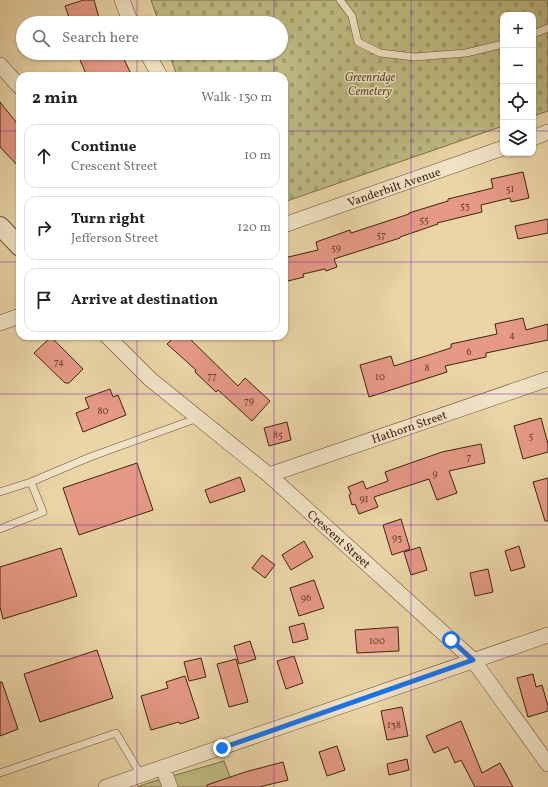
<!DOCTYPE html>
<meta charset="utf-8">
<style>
:root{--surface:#fff;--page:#f2f2f2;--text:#222;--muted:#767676;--line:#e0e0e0}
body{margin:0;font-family:Vollkorn,serif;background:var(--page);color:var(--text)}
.controls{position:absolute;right:12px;top:12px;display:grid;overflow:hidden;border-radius:8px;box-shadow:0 1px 3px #0004}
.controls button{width:36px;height:36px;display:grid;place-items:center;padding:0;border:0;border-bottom:1px solid var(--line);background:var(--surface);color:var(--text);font:20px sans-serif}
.stop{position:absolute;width:12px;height:12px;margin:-9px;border:3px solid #1a73e8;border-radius:50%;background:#fff}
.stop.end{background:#1a73e8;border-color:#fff;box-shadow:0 1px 4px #0008}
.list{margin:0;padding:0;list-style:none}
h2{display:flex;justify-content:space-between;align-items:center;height:52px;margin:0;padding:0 16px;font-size:17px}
h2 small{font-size:13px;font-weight:400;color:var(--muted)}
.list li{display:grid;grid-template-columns:26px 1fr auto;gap:12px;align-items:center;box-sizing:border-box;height:64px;margin:0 8px 8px;padding:0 8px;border:1px solid var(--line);border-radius:12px}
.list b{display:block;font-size:15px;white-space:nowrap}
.list p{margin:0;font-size:13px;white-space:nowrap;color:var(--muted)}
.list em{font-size:13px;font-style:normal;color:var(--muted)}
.icon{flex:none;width:22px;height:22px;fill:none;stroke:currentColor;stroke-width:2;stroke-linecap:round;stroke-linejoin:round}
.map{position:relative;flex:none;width:548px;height:787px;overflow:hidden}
.search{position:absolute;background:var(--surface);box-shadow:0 1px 3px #0004;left:16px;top:16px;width:272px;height:44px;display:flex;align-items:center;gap:10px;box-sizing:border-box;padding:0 14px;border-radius:22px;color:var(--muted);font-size:15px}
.panel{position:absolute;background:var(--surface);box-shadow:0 1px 3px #0004;left:16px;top:72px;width:272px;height:268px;border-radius:12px}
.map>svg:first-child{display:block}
.cemetery{fill:url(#cemetery-stones);stroke:#806f49}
.green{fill:#bebb82;stroke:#806f49}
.building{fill:#e69a86;stroke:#422310}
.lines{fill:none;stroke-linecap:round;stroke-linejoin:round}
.service-casing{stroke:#6c5036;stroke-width:8}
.minor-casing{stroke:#6c5036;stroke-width:16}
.tertiary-casing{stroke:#6c5036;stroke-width:20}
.service{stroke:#f1e4c6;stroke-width:7}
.minor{stroke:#f1e4c6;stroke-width:15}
.tertiary{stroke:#f1e4c6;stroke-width:18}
.route{stroke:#1a73e8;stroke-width:5}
.grid{fill:none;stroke:#7b2cbf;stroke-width:1;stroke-opacity:0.55}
.labels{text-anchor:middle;stroke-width:3;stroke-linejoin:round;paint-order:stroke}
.number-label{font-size:10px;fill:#6b412e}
.park-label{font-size:12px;font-style:italic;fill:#61492c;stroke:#f1e4c6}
.street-label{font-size:12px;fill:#422310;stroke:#f1e4c6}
</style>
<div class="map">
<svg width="548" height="787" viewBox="0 0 548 787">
<defs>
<pattern id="cemetery-stones" width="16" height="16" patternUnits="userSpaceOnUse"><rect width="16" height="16" fill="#bebb82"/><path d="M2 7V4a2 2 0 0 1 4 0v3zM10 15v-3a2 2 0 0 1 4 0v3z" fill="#a4a06f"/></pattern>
</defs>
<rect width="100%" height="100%" fill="#ead5a7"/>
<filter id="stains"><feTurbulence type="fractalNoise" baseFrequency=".005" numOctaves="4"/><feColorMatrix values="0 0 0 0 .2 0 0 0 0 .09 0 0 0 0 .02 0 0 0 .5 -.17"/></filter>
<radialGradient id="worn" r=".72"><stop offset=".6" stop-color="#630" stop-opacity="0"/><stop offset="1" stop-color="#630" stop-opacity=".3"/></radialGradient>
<!-- cemetery -->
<path class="cemetery" d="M151,0H548V111L533,116V15H503V126L284,202V76H177L169,53H281V23H159Z"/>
<!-- green -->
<path class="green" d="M224,761L234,787H137L148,783Z"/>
<!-- building -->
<path class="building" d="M84,0H94L99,18L84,23H71L65,6Z
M77,53H121L132,76H87Z
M0,102L20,127V168L0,147Z
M523,172L529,198L511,202L510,198L481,205L482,212L437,223L438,224L400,237V238L334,259L337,267L326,271L325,269L303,274L304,277L284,282V258L318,250L316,242L350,230L351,233L409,214V213L448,201V199L493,188L491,179Z
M548,219V233L518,239L515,226Z
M523,318L526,330L548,324V340L486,353V357L445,366L447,372L369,397L360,365L391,356L394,366L451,348V344L497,334L495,324Z
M175,336H187L238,386L245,378L270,401L252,421L218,390L216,392L195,372L196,370L167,344Z
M51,337L83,369L69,383H65L34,353Z
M110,389L113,397L118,395L126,415L83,432L76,413L89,408L85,398Z
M541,418L548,444V452L523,459L514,426Z
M287,422L291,440L269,446L264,428Z
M481,444L485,463L449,471L457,493L437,500L429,479L374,497L378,507L359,514L355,504L352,505L349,495L351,494L348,487L363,481L366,489L388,481L385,472L442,452Z
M137,463L153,510L79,535L63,488Z
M240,477L245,491L210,503L205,490Z
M548,478V521H545L533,482Z
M401,519L410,549L392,555L383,525Z
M304,541L313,557L291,570L282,555Z
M519,546L525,567L511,571L505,551Z
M420,547L427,570L411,575L404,552Z
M61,548L77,596L3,619L0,607V567Z
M262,555L275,565L265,578L252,568Z
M488,569L493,592L475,596L470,573Z
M314,580L324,608L299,616L290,588Z
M304,623L308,639L293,643L289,627Z
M398,627L399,651L357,653L355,630Z
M250,641L256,659L239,664L234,646Z
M97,650L113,698L40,722L24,674Z
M294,656L303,683L286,689L277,661Z
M201,658L206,677L189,681L184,662Z
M236,659L248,702L229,707L217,664Z
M533,674L536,687L542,685L548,706V711L528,717L517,678Z
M185,676L199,718L180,724L179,722L151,730L141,696L168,688L166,682Z
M0,682H2L18,729L0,736Z
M402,707L408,736L387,740L381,711Z
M461,721L482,773L500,763L513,787H475L461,760L455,763L448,747L434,753L426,736Z
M337,746L345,770L327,776L319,752Z
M407,759L409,770L389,775L387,764Z
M283,762L288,780L259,787H207V785L245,772Z"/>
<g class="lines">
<defs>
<path id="service" d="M340,0L352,16L358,42L380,53L414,57L466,53L503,44
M533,34L548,28
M0,492L31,482L90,457L198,418
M0,529L43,512L31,482
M0,773L116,733L141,775"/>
<path id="minor" d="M122,0L131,23
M147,53L160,76
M0,65L20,87
M533,138L548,132
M284,225L503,148
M0,323L20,316
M107,336L150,379L269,475L473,660L548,764
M269,475L548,379
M163,768L170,787
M106,787L548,635"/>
<path id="tertiary" d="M0,226L20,247"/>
</defs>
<!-- service casing -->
<use href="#service" class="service-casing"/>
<!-- minor casing -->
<use href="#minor" class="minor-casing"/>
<!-- tertiary casing -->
<use href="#tertiary" class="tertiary-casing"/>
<!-- service -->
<use href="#service" class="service"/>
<!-- minor -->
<use href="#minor" class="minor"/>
<!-- tertiary -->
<use href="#tertiary" class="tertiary"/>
</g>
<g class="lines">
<!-- route -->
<path class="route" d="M222,748L473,660L451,640"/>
</g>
<!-- grid -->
<path class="grid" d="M137,0V23M274,0V23M411,0V787M137,53V76M274,53V76M0,131H20M284,131H503M533,131H548M0,262H20M284,262H548M137,336V787M274,336V787M0,394H548M0,525H548M0,656H548"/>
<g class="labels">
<!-- number labels -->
<g class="number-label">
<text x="510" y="192">51</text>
<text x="465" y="209">53</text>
<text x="424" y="223">55</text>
<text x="381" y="238">57</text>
<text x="336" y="251">59</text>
<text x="512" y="338">4</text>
<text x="469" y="355">6</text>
<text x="59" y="365">74</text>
<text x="427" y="371">8</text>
<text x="212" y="379">77</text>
<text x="380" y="380">10</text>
<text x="249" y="404">79</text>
<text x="103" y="414">80</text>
<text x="278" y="438">85</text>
<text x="531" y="439">5</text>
<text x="469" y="460">7</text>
<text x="435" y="477">9</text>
<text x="364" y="502">91</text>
<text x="397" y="541">93</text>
<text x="306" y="601">96</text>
<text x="377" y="644">100</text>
<text x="394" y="728">138</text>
</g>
<!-- park labels -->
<g class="park-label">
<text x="370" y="81">Greenridge<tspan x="370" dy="14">Cemetery</tspan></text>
</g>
<!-- street labels -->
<g class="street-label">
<text transform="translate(394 187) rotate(-19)" y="4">Vanderbilt Avenue</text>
<text transform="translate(409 427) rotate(-19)" y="4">Hathorn Street</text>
<text transform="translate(339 539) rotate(42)" y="4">Crescent Street</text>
</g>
</g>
<rect width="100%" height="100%" filter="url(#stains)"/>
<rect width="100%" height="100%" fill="url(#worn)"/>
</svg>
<div class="controls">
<button>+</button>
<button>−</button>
<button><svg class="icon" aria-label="locate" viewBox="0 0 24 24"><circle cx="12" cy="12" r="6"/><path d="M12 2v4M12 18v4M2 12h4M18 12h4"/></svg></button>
<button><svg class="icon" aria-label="layers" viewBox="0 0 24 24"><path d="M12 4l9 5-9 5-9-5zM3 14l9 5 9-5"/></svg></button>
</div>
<div class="stop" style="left:451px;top:640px"></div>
<div class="stop end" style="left:222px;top:748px"></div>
<div class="search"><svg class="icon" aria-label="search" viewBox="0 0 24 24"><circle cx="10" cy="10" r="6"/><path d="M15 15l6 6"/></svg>Search here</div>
<section class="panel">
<h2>2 min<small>Walk · 130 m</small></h2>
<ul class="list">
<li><svg class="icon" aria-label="ahead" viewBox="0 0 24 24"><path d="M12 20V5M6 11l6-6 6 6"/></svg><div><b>Continue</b><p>Crescent Street</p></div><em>10 m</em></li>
<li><svg class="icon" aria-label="right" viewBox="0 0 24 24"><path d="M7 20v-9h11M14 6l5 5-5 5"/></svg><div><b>Turn right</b><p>Jefferson Street</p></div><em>120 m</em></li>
<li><svg class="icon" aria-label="arrive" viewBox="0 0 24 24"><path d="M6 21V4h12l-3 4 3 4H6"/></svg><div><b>Arrive at destination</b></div></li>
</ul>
</section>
</div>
